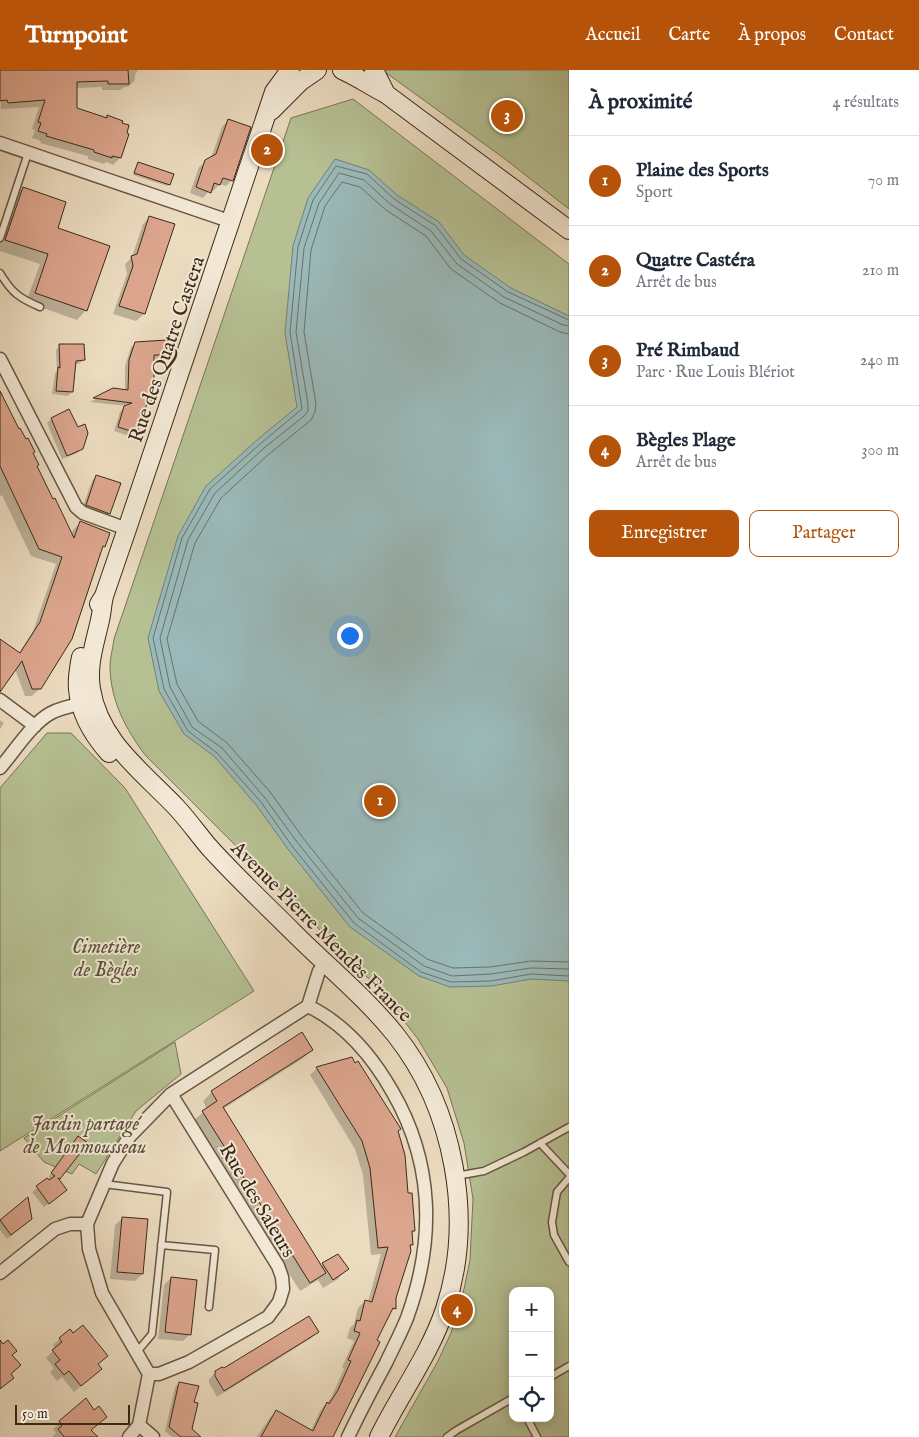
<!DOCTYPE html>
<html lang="fr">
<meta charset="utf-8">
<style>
:root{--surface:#fff;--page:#f2f2f3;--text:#1f2937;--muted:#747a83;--line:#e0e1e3;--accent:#b45309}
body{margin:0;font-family:"IM FELL English",serif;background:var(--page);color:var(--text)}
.controls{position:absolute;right:15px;bottom:15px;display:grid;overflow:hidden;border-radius:10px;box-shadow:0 2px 12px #0003}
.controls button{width:45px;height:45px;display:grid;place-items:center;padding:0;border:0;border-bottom:1px solid var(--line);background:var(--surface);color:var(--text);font:25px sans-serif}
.scale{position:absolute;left:15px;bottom:12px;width:115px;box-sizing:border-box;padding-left:5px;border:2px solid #3c2a19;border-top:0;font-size:14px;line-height:18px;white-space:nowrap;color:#3c2a19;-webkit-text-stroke:4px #f2e8d5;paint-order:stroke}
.you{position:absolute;left:349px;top:565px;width:18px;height:18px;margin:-12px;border:4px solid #fff;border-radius:50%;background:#1a73e8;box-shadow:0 0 0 8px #1a73e833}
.badge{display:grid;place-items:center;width:32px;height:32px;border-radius:50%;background:var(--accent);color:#fff;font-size:16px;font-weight:700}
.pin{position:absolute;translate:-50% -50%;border:2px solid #fff;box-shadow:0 1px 5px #0006}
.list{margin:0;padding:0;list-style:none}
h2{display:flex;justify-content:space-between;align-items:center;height:65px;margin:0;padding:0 20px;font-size:21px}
h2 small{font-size:16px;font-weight:400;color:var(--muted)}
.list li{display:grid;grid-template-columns:32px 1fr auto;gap:15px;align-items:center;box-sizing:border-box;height:90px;padding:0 20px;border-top:1px solid var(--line)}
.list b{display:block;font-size:19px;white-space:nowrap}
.list p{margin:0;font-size:16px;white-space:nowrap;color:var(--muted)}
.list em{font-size:16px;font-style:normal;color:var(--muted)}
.actions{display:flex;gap:10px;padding:15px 20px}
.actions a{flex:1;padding:11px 0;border:1px solid var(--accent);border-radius:10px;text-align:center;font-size:18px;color:var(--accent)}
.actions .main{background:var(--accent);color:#fff}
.icon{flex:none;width:28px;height:28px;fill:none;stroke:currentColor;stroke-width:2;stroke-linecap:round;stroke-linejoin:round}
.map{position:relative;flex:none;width:569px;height:1367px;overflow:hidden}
header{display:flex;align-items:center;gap:30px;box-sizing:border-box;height:70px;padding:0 25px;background:var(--accent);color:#fff}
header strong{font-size:24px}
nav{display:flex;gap:28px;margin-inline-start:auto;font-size:18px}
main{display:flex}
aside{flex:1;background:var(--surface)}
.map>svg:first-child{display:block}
.green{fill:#b6c093;stroke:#797556;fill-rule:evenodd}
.water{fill:#9ab9b9;stroke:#748079}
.shadow{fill:#0003}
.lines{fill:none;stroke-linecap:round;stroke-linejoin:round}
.shore{stroke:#6b7269;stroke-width:1}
.building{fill:#dca58d;stroke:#3c2a19}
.lane-casing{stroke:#685642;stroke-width:9}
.street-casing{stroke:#685642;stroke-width:15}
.secondary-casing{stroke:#3c2a19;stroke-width:20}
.lane{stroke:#f2e8d5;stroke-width:6}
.street{stroke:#f2e8d5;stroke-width:12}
.secondary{stroke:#f2e8d5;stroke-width:18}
.labels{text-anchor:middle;stroke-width:4;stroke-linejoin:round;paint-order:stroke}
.street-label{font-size:20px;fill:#3c2a19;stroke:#f2e8d5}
.park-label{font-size:20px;font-style:italic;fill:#5a5038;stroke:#f2e8d5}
</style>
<header>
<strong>Turnpoint</strong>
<nav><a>Accueil</a><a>Carte</a><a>À propos</a><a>Contact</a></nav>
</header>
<main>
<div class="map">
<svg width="569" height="1367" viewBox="0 0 569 1367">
<rect width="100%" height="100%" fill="#ebdbbf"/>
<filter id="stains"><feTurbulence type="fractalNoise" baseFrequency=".004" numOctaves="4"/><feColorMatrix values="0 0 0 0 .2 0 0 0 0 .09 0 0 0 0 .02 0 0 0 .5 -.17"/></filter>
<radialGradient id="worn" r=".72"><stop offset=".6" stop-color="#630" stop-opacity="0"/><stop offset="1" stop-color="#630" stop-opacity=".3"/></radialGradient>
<!-- green -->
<path class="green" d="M387,0H569V139L505,89L385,2Z
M353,29L569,194V1367H395L438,1291L451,1263L464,1219L470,1190L473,1129L464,1073L447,1018L418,969L380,920L146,686C126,660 110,630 110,596C110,587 113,578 114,569L291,48ZM513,1221H550V1348H513Z
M47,663H71L125,718L254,921L0,1081V718Z
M175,972L181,1004L136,1041L96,1104L79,1094L72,1104L44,1092L24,1068Z"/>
<!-- water -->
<path class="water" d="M335,89L369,100L397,125L439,152L464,185L511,218L569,246V911L531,909L492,916L450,917L419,906L350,857L288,779L257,736L214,686L184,664L159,621L148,568L178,466L206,416L257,370L297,337L285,263L293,176L308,128Z"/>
<!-- shadow -->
<path class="shadow" d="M0,0H138L135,5V10L128,17H124L120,20H102V17L76,18V39L106,49L108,47L128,64L120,88L113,95L106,92L104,94L88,89V86L40,73L41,71L32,68L35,60L32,59L39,37L1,39Z
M228,50L232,110L226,116L220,114L213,121L210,120L203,128L190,123L199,97L211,88L222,57Z
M138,93L169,114L167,116L133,105Z
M23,118L56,159L86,240L77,250L26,232L40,194L0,181V170L14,128Z
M150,147L174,155L144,244L136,251L113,244L127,204L125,194L132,187L143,154Z
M136,273L161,284L157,289H153L150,334L144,338L136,362L132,367L114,361L120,342L126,336L90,332L114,320L125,321V296L131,277Z
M60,276L84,289L79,294H75L72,322L68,326L52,324L55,303L57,301L56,280Z
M0,320L3,325L1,326L32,384L36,397L71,465L73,460L81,452L104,476L100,480L40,618L32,626H25L15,599L0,618V571L19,583L33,561L56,494L31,486L2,425L0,426Z
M51,349L82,378L77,383L62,389L47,353Z
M96,406L109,444L105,448L82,439L92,411Z
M0,650L4,653L0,659Z
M312,980L302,989L223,1039L321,1196L323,1194L347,1199L338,1209L323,1218L318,1210L300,1221L193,1051L207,1039L203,1031L212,1022Z
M317,998L397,1062L414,1160L411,1164L412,1174L409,1177L394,1228L395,1238L388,1244L331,1367H257L269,1349L276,1341L311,1360L320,1341L331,1328L344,1299L342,1297L354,1271L347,1268L350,1258L354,1254L358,1238L365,1231L368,1232L381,1184L371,1185L363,1105L355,1079L310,1005Z
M78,1067L86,1073L57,1110L61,1124L44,1137L32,1122L47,1110L48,1112L51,1110L48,1108Z
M27,1129L26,1153L7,1169L0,1160V1151Z
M123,1148L142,1204L135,1211L110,1209L115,1155Z
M171,1208L190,1264L183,1271L158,1269L164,1215Z
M69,1261L97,1294L94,1305L74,1322L62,1307L57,1311L50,1302L54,1298L46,1288L55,1279L53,1275Z
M317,1262L310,1269L217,1327L209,1313V1309L216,1302Z
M179,1313L193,1333L190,1359L199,1367H172L165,1361L175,1317Z
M86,1330L92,1367H52L56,1363L53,1359Z"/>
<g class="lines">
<!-- shore -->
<path class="shore" d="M569,250L508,222L461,189L436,156L394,129L367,104L336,96L313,130L298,177L290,262L302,339L260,374L210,419L182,468L153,568L164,619L188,661L217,683L261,732L292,776L354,853L421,902L451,912L491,911L531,904L569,906
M569,256L563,255L504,227L457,194L431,161L390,134L364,110L339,103L319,133L304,178L296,262L308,334V341L304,346L264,378L215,423L188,470L160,568L170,617L192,657L222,678L265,728L297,772L358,848L424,896L452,906L491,904L531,898L569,899
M569,264L560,262L500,233L451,199L426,166L386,140L360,117L342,112L325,136L311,180L304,262L316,334L315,342L311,350L269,384L221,428L195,473L167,569L177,614L198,651L227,673L271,723L303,768L363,843L427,889L453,898L490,897L531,891L569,892"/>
</g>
<!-- building -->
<path class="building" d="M0,0H128L129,14H108V11L77,12V38L107,48V45L123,51L122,53L129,55L127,63L129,64L121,88L112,86V88L94,82V80L46,66L47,64L38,61L41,53L38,52L45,30L8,33L7,30L0,31Z
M228,49L251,57L233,111L223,108L220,115L214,113L211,123L196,117L205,90L216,84Z
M138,92L174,104L170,115L134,103Z
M23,117L66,132L58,158L110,176L87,241L35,223L48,184L5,170Z
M149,146L175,154L145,244L119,236L133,196L131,186L137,184Z
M167,270L162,285H154V308L151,335L147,334L137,363L118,357L124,336L132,333L93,328L113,318L128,320L129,290L135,272Z
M59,274H84L85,290L76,291L73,322L56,321L58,297L60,298Z
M0,321L19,359L20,358L26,369L28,368L35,382L33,383L39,395L37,396L53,429L55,428L74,468L80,451L110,463L105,477L103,476L72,569L41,619H32L22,591L0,622V569L20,583L40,552L62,487L39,479L0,396Z
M69,339L78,357L85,354L88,363L83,379L67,386L51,348Z
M96,405L121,413L110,444L86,435Z
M302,962L313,980L223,1037L326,1203L310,1213L202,1041L217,1031L211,1021Z
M352,987L355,993L358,991L401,1059L398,1061L405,1085L408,1123H412L415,1161H412L413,1175H410L411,1181L396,1228V1239L393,1238L377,1270L380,1272L333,1367H261L276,1340L313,1361L327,1332L329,1334L338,1320L351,1291L348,1290L360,1263L354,1261L357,1250L360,1251L365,1230L372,1232L388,1177L378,1178L370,1098L362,1071L316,997Z
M78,1066L88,1073L60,1109L58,1108L67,1120L49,1134L36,1116L47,1108L49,1110L55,1106L51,1103Z
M28,1127L32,1149L11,1165L0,1150Z
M122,1147L148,1149L143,1204L117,1202Z
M338,1184L349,1199L333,1210L322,1193Z
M171,1207L197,1210L191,1265L165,1262Z
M309,1246L319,1262L224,1321L215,1306V1301L222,1297L224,1298Z
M83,1255L108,1286L98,1294L102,1299L81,1316L69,1301L64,1305L55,1294L60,1290L52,1280L62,1272L59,1268L70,1259L73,1263Z
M0,1270L3,1274L8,1270L17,1281L12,1285L21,1295L11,1304L14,1308L0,1319Z
M179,1312L199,1316L194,1332L198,1333L192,1359L201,1367H181L169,1357Z
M86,1328L94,1340L99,1336L107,1347L91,1360L98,1367H64L58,1359L62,1356L59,1351Z"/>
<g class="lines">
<defs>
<path id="lane" d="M0,168L28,83
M0,203C12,223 19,228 40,237
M540,1073L569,1104
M456,1106L484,1101L524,1082L569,1057
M569,1108L557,1122L552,1152L554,1165L569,1192
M104,1114L167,1122L152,1264L136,1283
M161,1175L215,1180L209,1237
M550,1307L569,1296
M527,1348L537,1367
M447,1367L457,1360L513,1328"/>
<path id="street" d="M0,73L232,152
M0,289L76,437L83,443L127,459
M0,630L35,656
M0,698C14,682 32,653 51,643C62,637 77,635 89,632
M308,936C345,954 372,986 392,1021C434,1093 435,1171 407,1248C401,1263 393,1278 386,1293C373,1317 360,1342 348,1367
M0,1203L55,1159L70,1154H87
M149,1304H159L189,1292L268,1247L279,1232L283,1219L282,1207L278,1196L171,1024
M139,1355L153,1367
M129,1367L139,1355L149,1304L102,1223L89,1179L87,1154L104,1114L113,1093L130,1066L171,1024L308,936L319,901L325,895"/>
<path id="secondary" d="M342,0C358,7 370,16 386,24L569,160
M374,0L386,24
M271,41L301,11L317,0
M104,526C102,534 102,542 100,550C95,573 87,595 91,619C99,671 143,702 177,738C188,750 198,764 209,777C235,806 265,834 293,862C327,896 365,927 395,964C454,1038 475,1148 445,1239C430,1284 400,1324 379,1367
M99,534L104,526L127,459L274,22L290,0
M81,587C79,597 77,609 78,619C80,643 93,665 109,683"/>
</defs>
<!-- lane casing -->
<use href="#lane" class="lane-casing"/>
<!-- street casing -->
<use href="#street" class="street-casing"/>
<!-- secondary casing -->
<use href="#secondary" class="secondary-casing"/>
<!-- lane -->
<use href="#lane" class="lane"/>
<!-- street -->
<use href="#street" class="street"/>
<!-- secondary -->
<use href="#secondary" class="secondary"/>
</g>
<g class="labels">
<!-- street labels -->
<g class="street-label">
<text transform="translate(166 279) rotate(-71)" y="7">Rue des Quatre Castera</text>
<text transform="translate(322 861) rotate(45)" y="7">Avenue Pierre Mendès France</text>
<text transform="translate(258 1130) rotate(59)" y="7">Rue des Saleurs</text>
</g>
<!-- park labels -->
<g class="park-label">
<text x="106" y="883">Cimetière<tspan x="106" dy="23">de Bègles</tspan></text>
<text x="85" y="1060">Jardin partagé<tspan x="85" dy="23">de Monmousseau</tspan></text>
</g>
</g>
<rect width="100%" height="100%" filter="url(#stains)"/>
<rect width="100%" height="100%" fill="url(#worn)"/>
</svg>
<div class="controls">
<button>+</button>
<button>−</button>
<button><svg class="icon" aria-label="locate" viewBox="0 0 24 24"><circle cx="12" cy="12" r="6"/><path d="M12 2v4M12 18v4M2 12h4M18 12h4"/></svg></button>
</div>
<div class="scale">50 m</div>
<div class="you"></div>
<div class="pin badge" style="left:380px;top:731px">1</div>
<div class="pin badge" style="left:267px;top:80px">2</div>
<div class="pin badge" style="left:507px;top:46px">3</div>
<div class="pin badge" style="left:457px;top:1240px">4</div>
</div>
<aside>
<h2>À proximité<small>4 résultats</small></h2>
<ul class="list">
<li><span class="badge">1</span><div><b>Plaine des Sports</b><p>Sport</p></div><em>70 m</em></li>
<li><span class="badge">2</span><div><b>Quatre Castéra</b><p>Arrêt de bus</p></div><em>210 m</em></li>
<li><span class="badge">3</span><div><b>Pré Rimbaud</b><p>Parc · Rue Louis Blériot</p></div><em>240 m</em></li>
<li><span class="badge">4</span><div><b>Bègles Plage</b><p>Arrêt de bus</p></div><em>300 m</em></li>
</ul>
<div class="actions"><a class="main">Enregistrer</a><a>Partager</a></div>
</aside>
</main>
